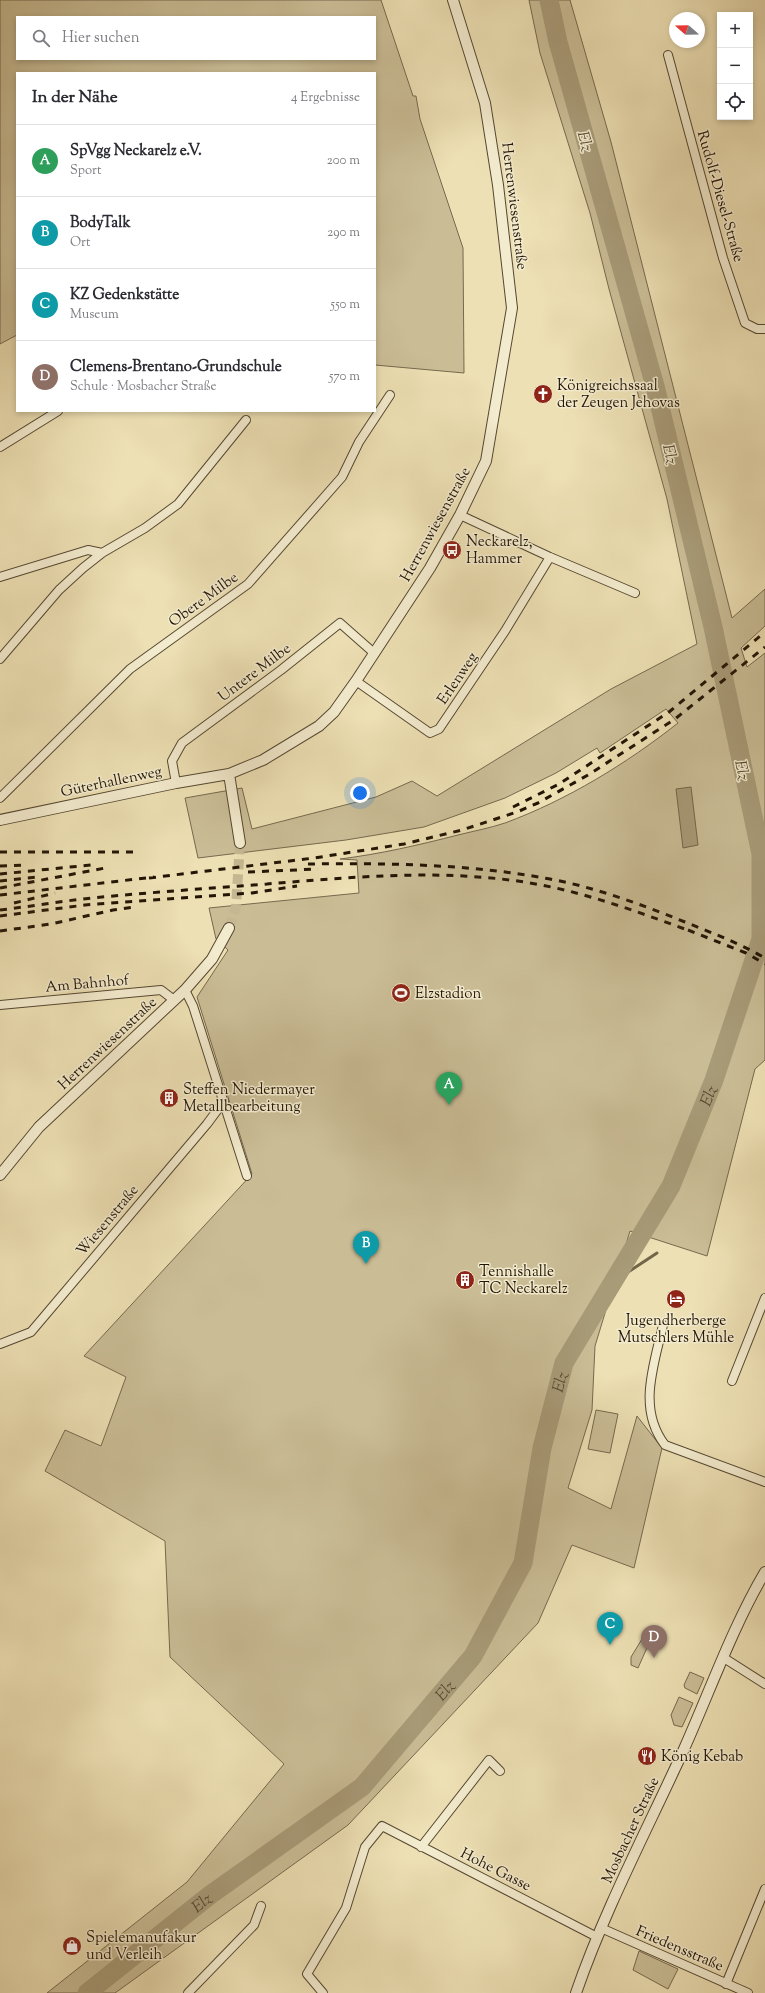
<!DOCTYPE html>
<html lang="de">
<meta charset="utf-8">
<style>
:root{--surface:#fff;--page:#f7f7f7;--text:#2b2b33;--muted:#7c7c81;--line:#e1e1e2;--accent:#8f2418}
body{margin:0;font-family:"Sorts Mill Goudy",serif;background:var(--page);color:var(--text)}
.controls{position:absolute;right:12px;top:12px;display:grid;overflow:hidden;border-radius:0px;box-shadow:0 2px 6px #0003}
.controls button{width:36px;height:36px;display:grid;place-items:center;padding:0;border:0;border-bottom:1px solid var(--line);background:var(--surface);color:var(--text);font:20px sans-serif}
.compass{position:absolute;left:669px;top:12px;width:36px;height:36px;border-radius:50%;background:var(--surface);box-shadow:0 2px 6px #0003;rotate:290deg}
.you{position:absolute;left:360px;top:793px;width:14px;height:14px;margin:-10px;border:3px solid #fff;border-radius:50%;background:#1a73e8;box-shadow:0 0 0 6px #1a73e833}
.badge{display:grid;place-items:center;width:26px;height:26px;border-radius:50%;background:var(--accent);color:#fff;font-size:13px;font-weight:700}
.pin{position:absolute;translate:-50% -33px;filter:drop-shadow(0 1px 2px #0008)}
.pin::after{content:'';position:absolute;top:21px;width:14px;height:12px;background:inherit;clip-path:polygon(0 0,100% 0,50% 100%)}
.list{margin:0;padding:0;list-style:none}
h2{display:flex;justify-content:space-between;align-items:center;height:52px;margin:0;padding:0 16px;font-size:17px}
h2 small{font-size:13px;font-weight:400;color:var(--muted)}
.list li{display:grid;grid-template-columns:26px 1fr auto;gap:12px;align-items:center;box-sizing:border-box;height:72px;padding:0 16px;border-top:1px solid var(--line)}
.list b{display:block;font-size:15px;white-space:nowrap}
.list p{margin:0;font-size:13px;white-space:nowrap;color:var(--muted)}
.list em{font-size:13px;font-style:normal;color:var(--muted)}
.icon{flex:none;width:22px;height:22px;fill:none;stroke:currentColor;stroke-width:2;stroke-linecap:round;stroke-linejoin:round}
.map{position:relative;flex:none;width:765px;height:1993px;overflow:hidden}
.search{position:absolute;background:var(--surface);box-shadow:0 2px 6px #0003;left:16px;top:16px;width:360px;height:44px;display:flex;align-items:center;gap:10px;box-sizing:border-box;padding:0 14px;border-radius:0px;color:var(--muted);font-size:15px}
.panel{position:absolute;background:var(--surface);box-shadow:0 2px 6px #0003;left:16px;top:72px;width:360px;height:340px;border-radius:0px}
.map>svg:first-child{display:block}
.green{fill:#cabd96;stroke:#76694e;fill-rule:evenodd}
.water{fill:#a89b78;stroke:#72654a}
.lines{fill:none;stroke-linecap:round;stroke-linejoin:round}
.stream{stroke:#72654a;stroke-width:3}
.river{stroke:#a89b78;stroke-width:19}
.tertiary-tunnel{stroke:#c4b791;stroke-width:10;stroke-dasharray:10 5;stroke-linecap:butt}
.minor-casing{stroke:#554831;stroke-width:10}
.tertiary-casing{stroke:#554831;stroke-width:12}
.minor{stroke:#f3ebce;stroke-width:8}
.tertiary{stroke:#f3ebce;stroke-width:10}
.rail{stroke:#221505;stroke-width:3;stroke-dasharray:7 7;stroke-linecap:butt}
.labels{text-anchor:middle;stroke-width:3;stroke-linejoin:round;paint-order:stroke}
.street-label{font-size:15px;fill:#221505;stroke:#f3ebce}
.poi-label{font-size:15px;fill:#221505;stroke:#f3ebce;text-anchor:start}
.water-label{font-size:16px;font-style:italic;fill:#584b33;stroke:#f3ebce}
</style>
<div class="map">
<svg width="765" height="1993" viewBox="0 0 765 1993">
<rect width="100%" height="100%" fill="#ede0b4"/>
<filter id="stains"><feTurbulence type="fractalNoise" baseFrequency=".005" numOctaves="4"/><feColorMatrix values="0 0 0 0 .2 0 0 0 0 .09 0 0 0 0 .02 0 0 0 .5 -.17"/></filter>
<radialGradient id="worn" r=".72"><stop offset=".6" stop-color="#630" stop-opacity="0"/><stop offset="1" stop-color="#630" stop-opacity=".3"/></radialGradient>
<!-- green -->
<path class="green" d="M0,0H381L413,96H416L420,119L463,248L464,373L375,365V73H17V335L0,344ZM17,17H375V59H17Z
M529,0H570L611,142L732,618L765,589V626L741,648L747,667L765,653V1060L755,1069L707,1256L630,1231L595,1346L592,1410L568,1488L611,1509L637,1416L662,1448L634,1568L572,1545L538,1623L348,1825L115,1993H47L187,1882L284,1764L170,1657L165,1541L45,1471L65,1430L101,1446L126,1377L84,1356L252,1174L197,997L228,950L216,939L209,908L359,893L357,860L340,859C380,854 419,845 458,835C474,831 490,828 505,823C567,800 626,764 678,723L666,709L600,753L597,748L556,773L505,798L424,827L346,840L198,858L185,798L242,788L252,829L376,797L412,781L437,796L611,689L697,644L667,499L609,289L590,213L540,53Z
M596,1410L618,1414L610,1453L588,1449Z
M647,1638L650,1641L638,1668L631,1665V1657L642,1639Z
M690,1672L704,1678L697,1694L685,1688L684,1685Z
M679,1697L693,1703L682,1727L674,1725L671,1715Z
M639,1951L678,1969L668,1989L633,1970Z"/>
<!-- water -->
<path class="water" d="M691,787L698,845L683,848L676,789Z"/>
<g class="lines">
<!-- stream -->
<path class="stream" d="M613,1282L657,1253"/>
<!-- river -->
<path class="river" id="s1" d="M87,1993L210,1895L362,1787L473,1656L523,1563L542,1448L564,1363L671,1186L714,1080L761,939V854L713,627L655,386L558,42L549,0"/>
<!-- tertiary-tunnel -->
<path class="tertiary-tunnel" d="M229,928L236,907L240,843"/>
<defs>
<path id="minor" d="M668,55L723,258L745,323L757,329H765
M0,447L58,411
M460,515L550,557L635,593
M0,577L88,550L102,553
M0,659L59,590L83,568L102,553L145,528L178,504L246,420
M356,681L430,733L439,729L505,631L550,557
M176,783L172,761L182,743L281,670L340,623L374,653
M0,798L130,669L248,584L342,477L359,442L390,395
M185,990L193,1006L247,1176
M0,1005L161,990L174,1000
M663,1325C654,1365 637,1409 665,1445L765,1482
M0,1344L31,1332L207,1124L224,1101
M732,1381L765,1298
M724,1658L765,1684
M421,1847L489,1760L500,1771
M601,1928L748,1993
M726,1984L765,1889
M188,1993L254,1925L261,1906
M323,1993L307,1974L346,1908L365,1847L382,1826L597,1937"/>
<path id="tertiary" d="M229,774L240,843
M0,820L176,783L229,774L263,760L319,726L334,712L356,681L430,568L460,515L486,461L512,308L498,185L485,103L453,0
M0,1175L39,1127L185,990L212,959L229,928
M576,1993C605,1909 647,1830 684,1749C710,1691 733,1626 765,1572"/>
</defs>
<!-- minor casing -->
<use href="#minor" class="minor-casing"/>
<!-- tertiary casing -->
<use href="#tertiary" class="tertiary-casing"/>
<!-- minor -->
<use href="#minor" class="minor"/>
<!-- tertiary -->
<use href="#tertiary" class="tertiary"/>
<!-- rail -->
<path class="rail" d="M513,807L559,784L669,712L765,632
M0,852H134
M308,864C386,863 467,864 544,878C592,886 640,904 685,922C712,933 739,943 765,958
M0,866L27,865
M248,872L318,869
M0,874L91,865
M149,878L314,858L404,844L462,830L517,812L538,803L588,775L675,719L765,647
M0,881L36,877
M0,888L105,868
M0,895L154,877
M14,903L55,893
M0,910C34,906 68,900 102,897C157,892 212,888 267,884C352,877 439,869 524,882C583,891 638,912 693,932
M0,916L85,905L252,893L297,886
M688,930L746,953L765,964
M0,931L51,924L113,910L134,907"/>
</g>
<!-- icons -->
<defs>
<symbol id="church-disc" viewBox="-11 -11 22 22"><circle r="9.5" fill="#8f2418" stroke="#f3ebce"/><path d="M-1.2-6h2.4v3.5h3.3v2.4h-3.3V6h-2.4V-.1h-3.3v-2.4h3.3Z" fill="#fff"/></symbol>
<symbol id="bus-disc" viewBox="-11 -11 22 22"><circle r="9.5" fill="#8f2418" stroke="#f3ebce"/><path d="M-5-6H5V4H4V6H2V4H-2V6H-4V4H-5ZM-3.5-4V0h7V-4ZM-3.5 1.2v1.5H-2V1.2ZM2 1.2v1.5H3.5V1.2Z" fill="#fff"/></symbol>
<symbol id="stadium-disc" viewBox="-11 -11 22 22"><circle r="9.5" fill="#8f2418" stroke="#f3ebce"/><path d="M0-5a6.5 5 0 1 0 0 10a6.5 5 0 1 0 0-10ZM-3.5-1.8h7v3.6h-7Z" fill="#fff"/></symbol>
<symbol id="building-disc" viewBox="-11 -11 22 22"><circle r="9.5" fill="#8f2418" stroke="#f3ebce"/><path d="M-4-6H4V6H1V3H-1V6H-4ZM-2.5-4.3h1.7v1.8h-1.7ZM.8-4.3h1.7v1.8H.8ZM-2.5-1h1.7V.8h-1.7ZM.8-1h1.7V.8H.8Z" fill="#fff"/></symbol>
<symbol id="hotel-disc" viewBox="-11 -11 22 22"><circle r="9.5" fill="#8f2418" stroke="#f3ebce"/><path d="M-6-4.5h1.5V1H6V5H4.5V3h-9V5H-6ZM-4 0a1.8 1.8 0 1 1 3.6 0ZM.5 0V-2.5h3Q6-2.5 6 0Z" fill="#fff"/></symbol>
<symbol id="restaurant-disc" viewBox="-11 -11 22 22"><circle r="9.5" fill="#8f2418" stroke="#f3ebce"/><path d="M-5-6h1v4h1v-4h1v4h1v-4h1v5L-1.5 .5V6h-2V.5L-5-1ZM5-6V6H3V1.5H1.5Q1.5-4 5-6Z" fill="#fff"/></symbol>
<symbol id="shop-disc" viewBox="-11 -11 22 22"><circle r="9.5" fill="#8f2418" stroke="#f3ebce"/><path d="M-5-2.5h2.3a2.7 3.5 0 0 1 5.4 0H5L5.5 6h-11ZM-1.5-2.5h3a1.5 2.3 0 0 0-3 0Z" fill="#fff"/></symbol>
</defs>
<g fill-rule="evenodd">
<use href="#church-disc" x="532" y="383" width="22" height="22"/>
<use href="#bus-disc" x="441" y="539" width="22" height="22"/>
<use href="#stadium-disc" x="390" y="982" width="22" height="22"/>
<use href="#building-disc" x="158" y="1087" width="22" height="22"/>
<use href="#building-disc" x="454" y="1269" width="22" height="22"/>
<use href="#hotel-disc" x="665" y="1288" width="22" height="22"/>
<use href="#restaurant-disc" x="636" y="1745" width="22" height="22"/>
<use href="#shop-disc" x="61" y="1935" width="22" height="22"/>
</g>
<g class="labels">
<!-- street labels -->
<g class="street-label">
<text transform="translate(721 196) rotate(74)" y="5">Rudolf-Diesel-Straße</text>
<text transform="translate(515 206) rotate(83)" y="5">Herrenwiesenstraße</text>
<text transform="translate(435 524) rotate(-61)" y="5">Herrenwiesenstraße</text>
<text transform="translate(203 599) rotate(-36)" y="5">Obere Milbe</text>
<text transform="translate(254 672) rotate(-37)" y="5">Untere Milbe</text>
<text transform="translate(457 678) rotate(-56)" y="5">Erlenweg</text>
<text transform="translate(111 781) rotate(-12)" y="5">Güterhallenweg</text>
<text transform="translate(87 983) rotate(-5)" y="5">Am Bahnhof</text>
<text transform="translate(107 1043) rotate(-43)" y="5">Herrenwiesenstraße</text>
<text transform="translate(107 1220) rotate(-50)" y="5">Wiesenstraße</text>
<text transform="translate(630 1830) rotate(-65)" y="5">Mosbacher Straße</text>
<text transform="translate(496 1869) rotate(27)" y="5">Hohe Gasse</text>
<text transform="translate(680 1948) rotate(23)" y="5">Friedensstraße</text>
</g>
<!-- poi labels -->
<g class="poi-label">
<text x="557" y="390">Königreichssaal<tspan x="557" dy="17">der Zeugen Jehovas</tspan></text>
<text x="466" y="546">Neckarelz,<tspan x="466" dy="17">Hammer</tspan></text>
<text x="415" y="998">Elzstadion</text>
<text x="183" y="1094">Steffen Niedermayer<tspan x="183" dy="17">Metallbearbeitung</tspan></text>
<text x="479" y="1276">Tennishalle<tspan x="479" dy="17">TC Neckarelz</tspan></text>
<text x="676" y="1325" text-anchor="middle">Jugendherberge<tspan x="676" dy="17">Mutschlers Mühle</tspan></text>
<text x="661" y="1761">König Kebab</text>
<text x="86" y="1942">Spielemanufakur<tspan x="86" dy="17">und Verleih</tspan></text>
</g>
<!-- water labels -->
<g class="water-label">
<text transform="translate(586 141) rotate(74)" y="6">Elz</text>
<text transform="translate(671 454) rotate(76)" y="6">Elz</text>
<text transform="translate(743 770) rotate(78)" y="6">Elz</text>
<text dy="6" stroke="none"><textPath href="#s1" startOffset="1130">Elz</textPath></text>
<text dy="6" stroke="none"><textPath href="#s1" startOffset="806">Elz</textPath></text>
<text dy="6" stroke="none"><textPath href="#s1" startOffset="471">Elz</textPath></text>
<text dy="6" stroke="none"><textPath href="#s1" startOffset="146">Elz</textPath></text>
</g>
</g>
<rect width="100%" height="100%" filter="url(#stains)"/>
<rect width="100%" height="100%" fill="url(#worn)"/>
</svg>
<div class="controls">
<button>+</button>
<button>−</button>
<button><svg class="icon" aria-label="locate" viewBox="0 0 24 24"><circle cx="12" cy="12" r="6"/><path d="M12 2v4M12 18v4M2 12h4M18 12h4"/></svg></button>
</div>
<svg class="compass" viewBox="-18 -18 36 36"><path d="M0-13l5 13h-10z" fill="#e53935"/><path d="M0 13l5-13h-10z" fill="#7c7c81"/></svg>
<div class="you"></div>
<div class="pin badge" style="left:449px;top:1105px;background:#2e9e5b">A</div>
<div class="pin badge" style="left:366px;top:1264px;background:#0f9aa8">B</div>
<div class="pin badge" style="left:610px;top:1645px;background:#0f9aa8">C</div>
<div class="pin badge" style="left:654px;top:1658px;background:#8d6e63">D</div>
<div class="search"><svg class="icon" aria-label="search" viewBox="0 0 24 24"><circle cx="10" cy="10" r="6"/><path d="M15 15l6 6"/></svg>Hier suchen</div>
<section class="panel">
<h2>In der Nähe<small>4 Ergebnisse</small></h2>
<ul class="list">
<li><span class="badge" style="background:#2e9e5b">A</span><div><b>SpVgg Neckarelz e.V.</b><p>Sport</p></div><em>200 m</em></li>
<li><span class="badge" style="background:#0f9aa8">B</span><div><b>BodyTalk</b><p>Ort</p></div><em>290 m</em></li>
<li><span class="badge" style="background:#0f9aa8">C</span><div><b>KZ Gedenkstätte</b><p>Museum</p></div><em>550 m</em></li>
<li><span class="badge" style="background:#8d6e63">D</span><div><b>Clemens-Brentano-Grundschule</b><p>Schule · Mosbacher Straße</p></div><em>570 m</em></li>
</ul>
</section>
</div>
